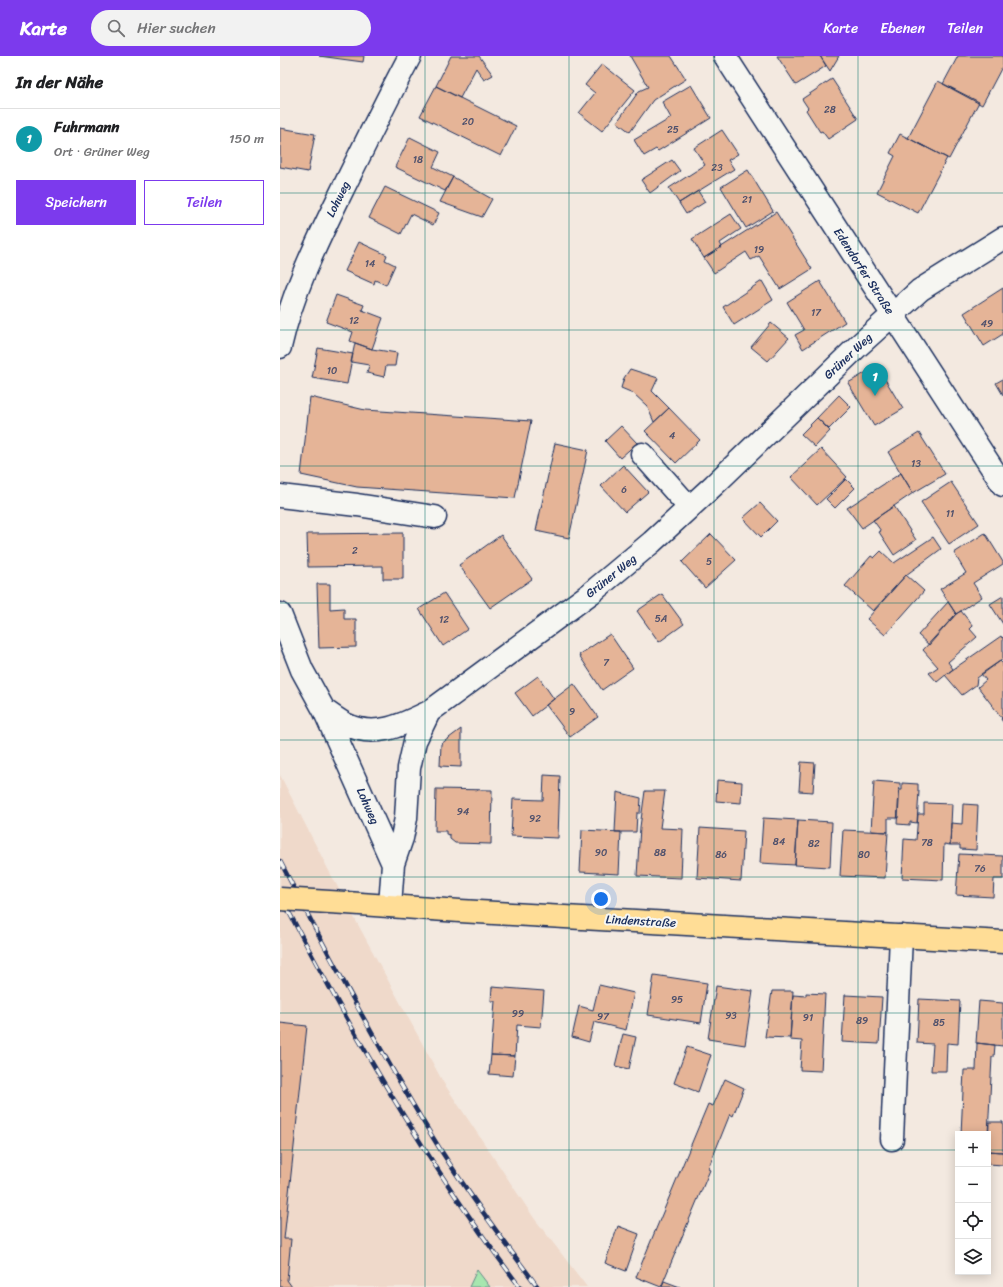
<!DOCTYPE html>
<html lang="de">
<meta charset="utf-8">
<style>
:root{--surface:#fff;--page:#f2f2f2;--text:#202124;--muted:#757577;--line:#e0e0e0;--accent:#7c3aed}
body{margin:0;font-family:Sriracha,sans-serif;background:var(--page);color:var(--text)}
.controls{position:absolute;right:12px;bottom:12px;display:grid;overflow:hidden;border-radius:0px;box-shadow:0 2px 10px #0003}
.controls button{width:36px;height:36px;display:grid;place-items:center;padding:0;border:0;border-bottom:1px solid var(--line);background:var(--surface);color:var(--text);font:20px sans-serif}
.you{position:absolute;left:321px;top:843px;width:14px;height:14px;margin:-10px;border:3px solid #fff;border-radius:50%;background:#1a73e8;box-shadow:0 0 0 6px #1a73e833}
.badge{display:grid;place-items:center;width:26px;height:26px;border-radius:50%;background:var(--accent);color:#fff;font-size:13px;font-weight:700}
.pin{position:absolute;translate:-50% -33px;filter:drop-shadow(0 1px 2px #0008)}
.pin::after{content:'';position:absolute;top:21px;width:14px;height:12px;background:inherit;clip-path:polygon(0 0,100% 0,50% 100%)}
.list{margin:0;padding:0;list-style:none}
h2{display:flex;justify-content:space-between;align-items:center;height:52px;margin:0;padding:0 16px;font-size:17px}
h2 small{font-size:13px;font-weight:400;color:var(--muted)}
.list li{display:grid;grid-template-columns:26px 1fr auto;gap:12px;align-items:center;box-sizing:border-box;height:60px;padding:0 16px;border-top:1px solid var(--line)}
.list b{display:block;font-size:15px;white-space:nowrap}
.list p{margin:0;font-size:13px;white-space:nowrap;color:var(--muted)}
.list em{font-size:13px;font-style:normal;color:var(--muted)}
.actions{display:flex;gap:8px;padding:12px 16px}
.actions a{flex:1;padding:9px 0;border:1px solid var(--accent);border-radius:0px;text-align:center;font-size:14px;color:var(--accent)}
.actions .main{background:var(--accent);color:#fff}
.icon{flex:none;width:22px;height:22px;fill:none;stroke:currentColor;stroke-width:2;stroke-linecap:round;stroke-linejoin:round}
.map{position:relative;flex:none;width:723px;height:1231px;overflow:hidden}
header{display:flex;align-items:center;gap:24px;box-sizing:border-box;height:56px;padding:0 20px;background:var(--accent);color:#fff}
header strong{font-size:19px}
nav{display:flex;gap:22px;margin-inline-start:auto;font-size:14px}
.search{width:280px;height:36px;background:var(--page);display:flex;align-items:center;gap:10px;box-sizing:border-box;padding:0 14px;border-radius:22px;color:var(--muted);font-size:15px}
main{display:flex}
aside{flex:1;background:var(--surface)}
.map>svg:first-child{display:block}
.built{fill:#efd9ca}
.green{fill:#a7e6af;stroke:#618a86}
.building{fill:#e5b497;stroke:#1b2f5e}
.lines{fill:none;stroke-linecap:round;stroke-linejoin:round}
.minor-casing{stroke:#1b2f5e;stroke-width:25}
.major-casing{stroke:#1b2f5e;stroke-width:25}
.minor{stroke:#f6f6f2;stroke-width:22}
.major{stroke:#ffdd96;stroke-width:22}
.rail-casing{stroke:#1b2f5e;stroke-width:4.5}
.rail{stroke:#f6f6f2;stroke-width:3;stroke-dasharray:9;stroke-linecap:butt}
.major-bridge-casing{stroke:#1b2f5e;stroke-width:25;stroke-linecap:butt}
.major-bridge{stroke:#ffdd96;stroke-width:22}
.grid{fill:none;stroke:#0f766e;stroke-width:1;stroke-opacity:0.55}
.labels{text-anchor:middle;stroke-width:4;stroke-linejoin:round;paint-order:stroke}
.number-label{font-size:10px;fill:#4e506c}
.street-label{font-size:12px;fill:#1b2f5e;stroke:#f6f6f2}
</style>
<header>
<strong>Karte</strong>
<div class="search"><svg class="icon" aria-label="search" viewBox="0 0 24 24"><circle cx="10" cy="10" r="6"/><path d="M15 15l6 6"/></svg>Hier suchen</div>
<nav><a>Karte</a><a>Ebenen</a><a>Teilen</a></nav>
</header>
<main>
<aside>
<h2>In der Nähe<small></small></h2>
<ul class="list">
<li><span class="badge" style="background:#0f9aa8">1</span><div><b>Fuhrmann</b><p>Ort · Grüner Weg</p></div><em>150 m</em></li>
</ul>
<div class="actions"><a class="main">Speichern</a><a>Teilen</a></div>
</aside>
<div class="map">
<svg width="723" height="1231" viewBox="0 0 723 1231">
<rect width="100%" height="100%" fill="#f3e9e0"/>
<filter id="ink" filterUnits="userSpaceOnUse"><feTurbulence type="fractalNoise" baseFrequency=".025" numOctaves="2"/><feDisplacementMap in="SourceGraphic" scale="8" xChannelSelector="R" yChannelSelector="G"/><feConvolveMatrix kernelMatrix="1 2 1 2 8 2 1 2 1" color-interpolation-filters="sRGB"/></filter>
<g filter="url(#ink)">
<!-- built -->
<path class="built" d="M0,719L48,813L163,1026L254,1162L307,1231H210L197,1215L189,1231H0Z"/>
<!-- green -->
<path class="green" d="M197,1214L210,1231H189Z"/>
<!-- building -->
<path class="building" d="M39,0H84L83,6Z
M171,0H199L213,19L204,24L196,12L180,42L156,30Z
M350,0H391L406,23L373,44L350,76L337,66L359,35L368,31Z
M497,0H540L546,10L516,29Z
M540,0H559L550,15Z
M678,0H723V9L702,49L663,28Z
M322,8L355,34L322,75L299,57L315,37L305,29Z
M552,23L578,63L548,83L542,75L540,76L526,54L528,52L522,43Z
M658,25L699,46L669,103L628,82Z
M411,29L431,62L378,95L376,93L364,100L354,84L391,62L382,46Z
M156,30L236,70L221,100L140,60Z
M0,72L35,78L28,116L0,111Z
M442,74L458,98L448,104L454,113L399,147L389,132L425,109L414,92Z
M620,78L667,102L638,157L597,136L615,100L610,97Z
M130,81L160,96L153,111L173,121L165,135L115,111Z
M392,104L400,115L370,137L361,124Z
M468,114L493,155L466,172L441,131Z
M173,121L212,143L202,161L160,146Z
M105,131L159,157L153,169L131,158L121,178L89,162Z
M418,135L425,146L406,158L399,147Z
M496,156L532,213L500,233L479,200L471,204L466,196L434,217L424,202Z
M451,158L461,173L440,187L442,191L424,202L412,183Z
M79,186L107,199L105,204L115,209L106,229L95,224L94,228L65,215Z
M482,225L493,244L454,269L443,251Z
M540,225L565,266L523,293L515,279L524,274L507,246Z
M723,232V278L704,290L684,257Z
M56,239L84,249L82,254L103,262L92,293L70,285L73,276L46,266Z
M491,267L509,282L488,305L471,291Z
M75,287L92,293L117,297L115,310H106L104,321L87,317L89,309L71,306Z
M38,292L73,298L67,328L32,322Z
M597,310L623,353L594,370L568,327Z
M350,313L378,322L372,335L389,352L374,366L367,350L353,337L341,332L344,322Z
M723,323V339L716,327Z
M559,339L571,351L549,373L537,362Z
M30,341L85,354L251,365L235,442L77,431L21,419Z
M389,352L420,384L396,407L365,375Z
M537,362L550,375L535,391L521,378Z
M341,370L357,387L340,402L325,385Z
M639,377L665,418L633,437L608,396Z
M275,387L308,394L289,482L256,475Z
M541,393L567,421L537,449L511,421Z
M343,409L368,436L345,456L321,430Z
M621,417L633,437L582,472L567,452Z
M566,423L575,432L555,452L546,443Z
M671,426L699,468L669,488L641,446Z
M480,447L497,465L481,481L463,462Z
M614,450L636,484L614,499L599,476L601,475L593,464Z
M123,477V523H103V510L28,511L27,478Z
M705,477L723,506V508L693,527L702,541L676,558L660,533L686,517L674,497Z
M431,478L456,504L425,532L402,506Z
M221,479L252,523L210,552L179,509Z
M653,481L661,493L626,519L593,555L565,530L591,500L594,502L601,495L614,507Z
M626,519L644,535L605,579L587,563Z
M37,528H50V553L64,552V563H76V591L39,592Z
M164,537L188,573L163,590L139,553Z
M382,538L404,568L379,586L357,555Z
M723,540V568L710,548Z
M668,546L676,558L649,589L638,579Z
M681,555L693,570L690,573L697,581L668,606L673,613L657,626L649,617L658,611L643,594L676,558Z
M330,578L353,612L322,634L299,599Z
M721,580L722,582L723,581V603L697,622L696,629L682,639L665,619Z
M720,605L723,608V666L721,663L722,662L698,631L706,624L701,618Z
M258,620L274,643L252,660L235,637Z
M294,628L318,661L290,681L266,649Z
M181,673V711L160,710L161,688Z
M521,706L535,707L533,736L519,735Z
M264,719L280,720L278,782L231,780L233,743L263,744Z
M437,724L462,726L461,747L436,745Z
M594,725L620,727L618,762H608V776L591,775Z
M622,727L638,728V735H639L637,767L630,766V769L617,768L619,734H622Z
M156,733L212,734L211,788L175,787L170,783V779L166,778V775H155Z
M365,735H385L380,772L403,773L401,822L357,820L360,771Z
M337,736L361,742L360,757H357L356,776H335Z
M644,747L672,748L670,789L664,788L663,824L622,822L624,783L636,784L638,758H644Z
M683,748L698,749L696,794L680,793V789H670L671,767L682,768Z
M483,762L518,764L515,809L480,807Z
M518,764L552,766L550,811L515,809Z
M420,772L464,775L461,825L417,822Z
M302,774L341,776L339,818L300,816Z
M563,774L608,776L605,822L560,820Z
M679,798L723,800V823H714L713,841L676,839Z
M374,919L427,927L421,967L368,959Z
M319,929L354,937L346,974L314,966L309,986L292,981L299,950L313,954Z
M436,930L473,935L465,989L428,983Z
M212,931L264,935L261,971L237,969L235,1000L211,999L215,945H211Z
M492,935H513L510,982L485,981Z
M526,937L545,938L541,1015L520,1014L522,985L510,984L513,939L526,940Z
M565,939L602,941L599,988L562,986Z
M639,943L680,945L678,988L667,987L666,1015H651L653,988L637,987Z
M699,945L723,947V990L696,987Z
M0,967L27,970L4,1183H11L7,1224L12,1231H0Z
M343,978L356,981L349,1013L335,1010Z
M697,987L715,989L714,1001H712L708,1078H681L684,1014H696Z
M407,991L431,999L418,1036L394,1027Z
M211,999L235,1000L233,1020L209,1018Z
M445,1023L464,1032L453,1060L450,1058L428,1113L430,1114L381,1231L356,1221L428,1048L433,1050Z
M709,1066H723V1096L708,1095Z
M708,1095L723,1096V1109L708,1108Z
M338,1170L359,1178L346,1215L325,1207Z
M384,1225L400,1231H382Z"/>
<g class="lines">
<defs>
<path id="minor" d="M445,0L723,429
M0,291C12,238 35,190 59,141C82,94 105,47 130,0
M362,398L409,451
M0,440L77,449L155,461
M0,558L22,614L44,654L113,808L110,850
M44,654C51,659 58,664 65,668C95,683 122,669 149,656
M113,808L122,782L126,762L129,712L135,685L149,656L311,537L372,486L434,429L577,291L640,234L723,182
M612,1083L621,880"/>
<path id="major" d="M66,847L180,855L723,886"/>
</defs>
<!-- minor casing -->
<use href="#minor" class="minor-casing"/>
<!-- major casing -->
<use href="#major" class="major-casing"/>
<!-- minor -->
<use href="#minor" class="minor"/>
<!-- major -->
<use href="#major" class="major"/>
<defs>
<path id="rail" d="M0,805C50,902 102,1000 160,1093C190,1140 224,1186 258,1231
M0,839C71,975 147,1108 240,1231"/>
</defs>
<!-- rail casing -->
<use href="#rail" class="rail-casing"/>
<!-- rail -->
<use href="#rail" class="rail"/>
<defs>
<path id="major-bridge" d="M0,843L66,847"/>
</defs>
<!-- major-bridge casing -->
<use href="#major-bridge" class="major-bridge-casing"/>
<!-- major-bridge -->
<use href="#major-bridge" class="major-bridge"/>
</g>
</g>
<!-- grid -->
<path class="grid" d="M145,0V1231M289,0V1231M434,0V1231M578,0V1231M0,137H723M0,274H723M0,410H723M0,547H723M0,684H723M0,821H723M0,957H723M0,1094H678M708,1094H723"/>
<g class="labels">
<!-- number labels -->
<g class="number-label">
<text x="550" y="57">28</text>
<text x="188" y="69">20</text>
<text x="393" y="77">25</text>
<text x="138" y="107">18</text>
<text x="437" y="115">23</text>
<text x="467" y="147">21</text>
<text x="479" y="197">19</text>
<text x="90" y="211">14</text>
<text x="536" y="260">17</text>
<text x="74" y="268">12</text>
<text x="707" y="271">49</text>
<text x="52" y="318">10</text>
<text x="392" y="383">4</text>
<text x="636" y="411">13</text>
<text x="344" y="437">6</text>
<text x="670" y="461">11</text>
<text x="75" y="498">2</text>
<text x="429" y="509">5</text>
<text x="381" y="566">5A</text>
<text x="164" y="567">12</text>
<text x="326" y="610">7</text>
<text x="292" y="659">9</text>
<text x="183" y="759">94</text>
<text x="255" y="766">92</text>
<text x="499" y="789">84</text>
<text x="647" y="790">78</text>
<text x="534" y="791">82</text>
<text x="321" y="800">90</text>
<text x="380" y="800">88</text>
<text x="441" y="802">86</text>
<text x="584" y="802">80</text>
<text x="700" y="816">76</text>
<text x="397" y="947">95</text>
<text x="238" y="961">99</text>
<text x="451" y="963">93</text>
<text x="323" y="964">97</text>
<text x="528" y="965">91</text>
<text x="582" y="968">89</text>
<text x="659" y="970">85</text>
</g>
<!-- street labels -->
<g class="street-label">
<text transform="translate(58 143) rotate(-64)" y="4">Lohweg</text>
<text transform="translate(584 215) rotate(57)" y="4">Edendorfer Straße</text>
<text transform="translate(568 300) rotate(-43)" y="4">Grüner Weg</text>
<text transform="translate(331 520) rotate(-39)" y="4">Grüner Weg</text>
<text transform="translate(88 750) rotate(66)" y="4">Lohweg</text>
<text transform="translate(361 865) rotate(3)" y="4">Lindenstraße</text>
</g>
</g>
</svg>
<div class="controls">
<button>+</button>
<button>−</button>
<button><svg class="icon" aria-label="locate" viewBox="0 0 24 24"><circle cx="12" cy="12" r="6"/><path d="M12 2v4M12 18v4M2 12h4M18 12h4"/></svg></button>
<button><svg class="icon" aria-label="layers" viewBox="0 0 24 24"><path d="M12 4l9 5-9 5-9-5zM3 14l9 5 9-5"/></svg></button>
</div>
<div class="you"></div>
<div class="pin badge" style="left:595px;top:340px;background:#0f9aa8">1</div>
</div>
</main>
